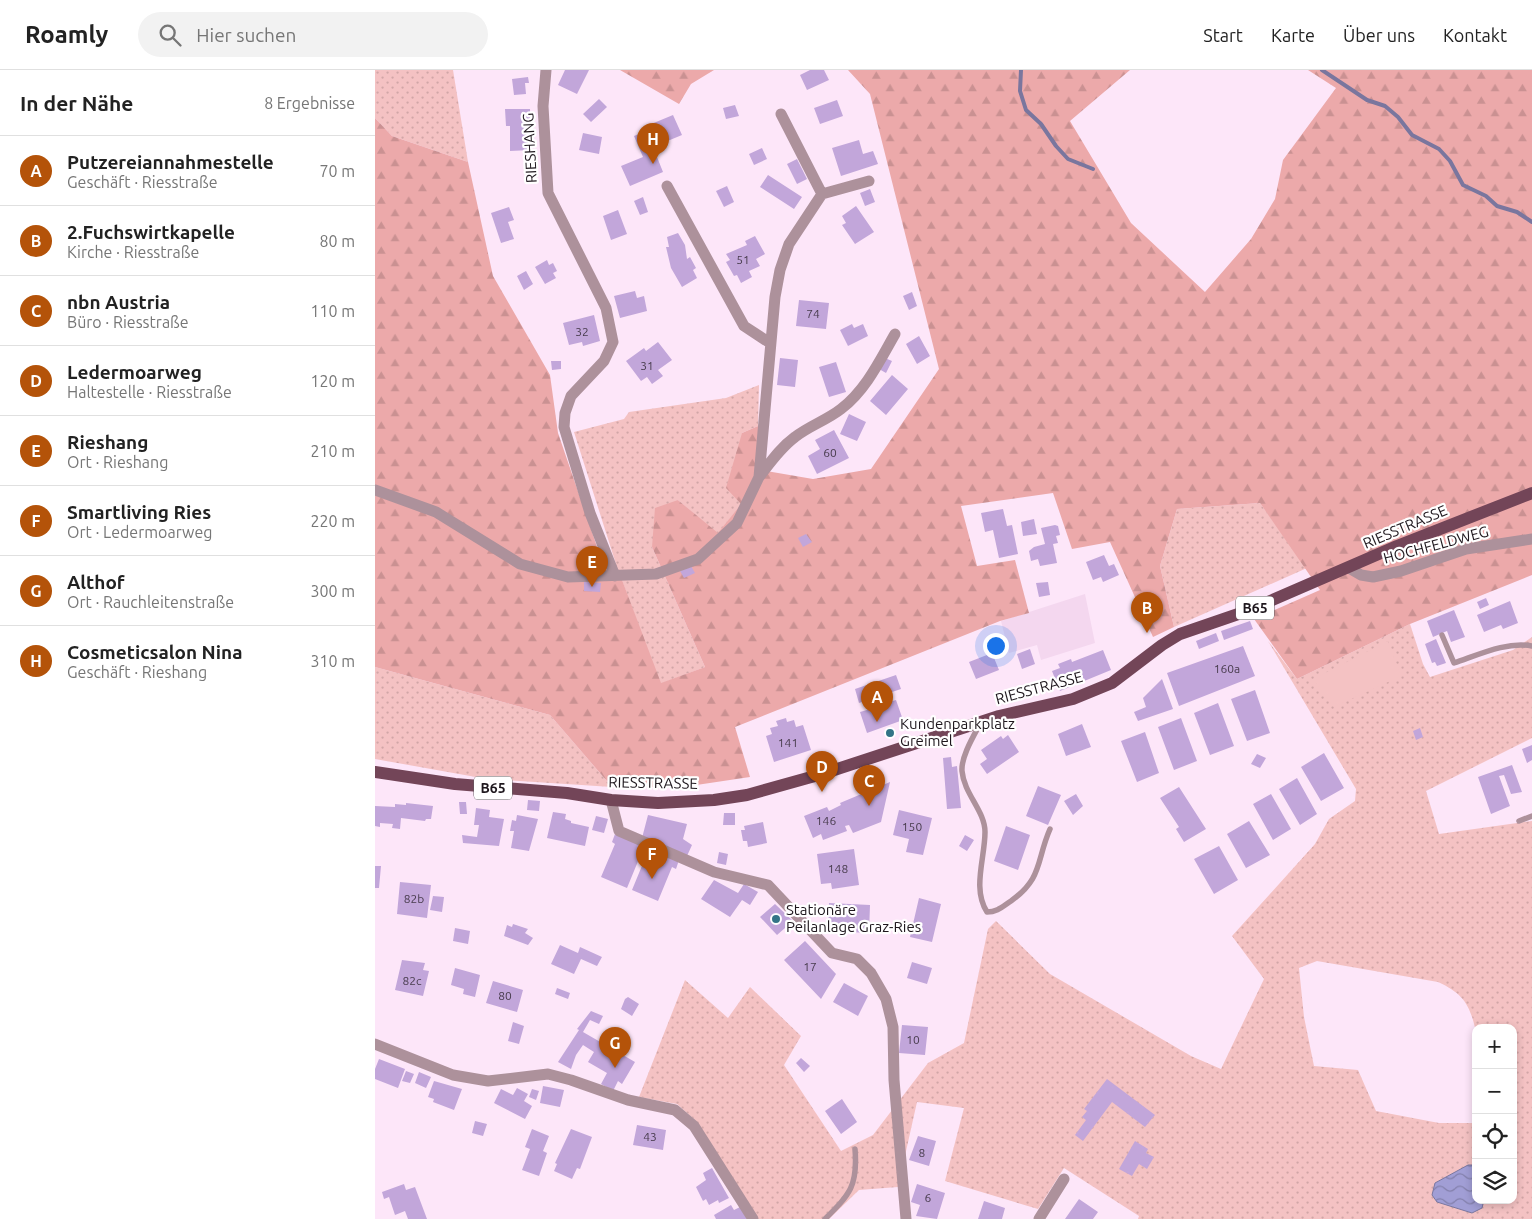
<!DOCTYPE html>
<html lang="de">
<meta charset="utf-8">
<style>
:root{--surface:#fff;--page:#f2f2f2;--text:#222;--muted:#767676;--line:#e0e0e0;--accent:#b45309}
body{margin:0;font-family:Ubuntu,sans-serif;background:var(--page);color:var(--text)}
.controls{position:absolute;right:15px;bottom:15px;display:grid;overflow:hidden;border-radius:10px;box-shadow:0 2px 8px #0003}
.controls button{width:45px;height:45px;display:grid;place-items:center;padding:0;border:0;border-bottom:1px solid var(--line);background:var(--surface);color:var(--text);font:25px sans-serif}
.you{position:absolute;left:620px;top:575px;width:18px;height:18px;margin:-12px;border:4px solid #fff;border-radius:50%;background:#1a73e8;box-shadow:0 0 0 8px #1a73e833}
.badge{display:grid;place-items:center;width:32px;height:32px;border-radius:50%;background:var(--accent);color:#fff;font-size:16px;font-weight:700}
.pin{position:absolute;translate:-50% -41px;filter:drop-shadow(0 1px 2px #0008)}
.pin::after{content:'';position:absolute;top:26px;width:18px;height:15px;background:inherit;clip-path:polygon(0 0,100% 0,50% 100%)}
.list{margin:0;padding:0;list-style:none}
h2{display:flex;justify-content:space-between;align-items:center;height:65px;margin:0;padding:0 20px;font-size:21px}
h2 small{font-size:16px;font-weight:400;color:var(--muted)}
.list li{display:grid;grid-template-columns:32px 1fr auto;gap:15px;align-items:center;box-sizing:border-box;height:70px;padding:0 20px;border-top:1px solid var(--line)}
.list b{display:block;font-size:19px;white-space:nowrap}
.list p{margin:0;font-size:16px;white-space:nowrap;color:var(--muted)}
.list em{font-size:16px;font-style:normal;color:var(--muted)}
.icon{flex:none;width:28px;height:28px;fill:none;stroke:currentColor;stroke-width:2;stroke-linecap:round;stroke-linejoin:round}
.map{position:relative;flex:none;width:1157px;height:1149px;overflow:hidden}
header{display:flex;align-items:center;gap:30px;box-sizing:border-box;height:70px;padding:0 25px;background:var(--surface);border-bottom:1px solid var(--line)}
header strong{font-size:24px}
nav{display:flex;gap:28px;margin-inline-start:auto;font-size:18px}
.search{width:350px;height:45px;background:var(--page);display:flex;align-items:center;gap:12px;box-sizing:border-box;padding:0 18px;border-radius:28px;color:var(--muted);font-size:19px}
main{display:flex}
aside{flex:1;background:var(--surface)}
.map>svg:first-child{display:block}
.built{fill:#f4d7ef}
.grass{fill:url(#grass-dots);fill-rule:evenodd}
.forest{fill:url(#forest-firs)}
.pitch{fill:#f4c2c3}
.water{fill:url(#water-waves);stroke:#7a769e}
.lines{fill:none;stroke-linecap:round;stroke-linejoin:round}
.stream{stroke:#7a769e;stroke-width:4}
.building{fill:#c2a6da}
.service{stroke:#ad919b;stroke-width:5.5}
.minor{stroke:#ad919b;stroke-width:11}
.primary{stroke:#734558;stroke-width:12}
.poi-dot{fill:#337487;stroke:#fff;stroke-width:2}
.labels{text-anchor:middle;stroke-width:4.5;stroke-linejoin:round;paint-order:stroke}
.number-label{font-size:12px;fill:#473b4c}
.shield{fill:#fff;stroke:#625d61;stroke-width:1}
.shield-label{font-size:14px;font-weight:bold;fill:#1e171d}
.street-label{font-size:15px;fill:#1e171d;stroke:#fff}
.poi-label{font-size:15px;fill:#1e171d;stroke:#fff;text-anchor:start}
</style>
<header>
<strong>Roamly</strong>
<div class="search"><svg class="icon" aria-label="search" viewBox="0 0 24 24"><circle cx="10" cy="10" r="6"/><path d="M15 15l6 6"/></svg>Hier suchen</div>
<nav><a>Start</a><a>Karte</a><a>Über uns</a><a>Kontakt</a></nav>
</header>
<main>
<aside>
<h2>In der Nähe<small>8 Ergebnisse</small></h2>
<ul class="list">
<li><span class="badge">A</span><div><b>Putzereiannahmestelle</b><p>Geschäft · Riesstraße</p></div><em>70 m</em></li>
<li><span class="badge">B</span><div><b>2.Fuchswirtkapelle</b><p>Kirche · Riesstraße</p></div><em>80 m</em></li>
<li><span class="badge">C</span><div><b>nbn Austria</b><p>Büro · Riesstraße</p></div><em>110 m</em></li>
<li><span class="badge">D</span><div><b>Ledermoarweg</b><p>Haltestelle · Riesstraße</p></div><em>120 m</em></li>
<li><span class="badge">E</span><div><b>Rieshang</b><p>Ort · Rieshang</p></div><em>210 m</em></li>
<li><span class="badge">F</span><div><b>Smartliving Ries</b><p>Ort · Ledermoarweg</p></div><em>220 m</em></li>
<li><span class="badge">G</span><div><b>Althof</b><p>Ort · Rauchleitenstraße</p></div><em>300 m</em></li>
<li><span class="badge">H</span><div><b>Cosmeticsalon Nina</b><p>Geschäft · Rieshang</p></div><em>310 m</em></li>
</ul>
</aside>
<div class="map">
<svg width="1157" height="1149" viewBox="0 0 1157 1149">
<defs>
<pattern id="grass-dots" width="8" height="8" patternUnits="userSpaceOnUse" patternTransform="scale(1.25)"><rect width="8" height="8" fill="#f4c2c3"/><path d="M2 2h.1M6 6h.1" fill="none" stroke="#d1a6a7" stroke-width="1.8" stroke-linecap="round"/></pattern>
<pattern id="forest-firs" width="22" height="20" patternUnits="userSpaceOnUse" patternTransform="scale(1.25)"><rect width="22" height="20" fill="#eca9aa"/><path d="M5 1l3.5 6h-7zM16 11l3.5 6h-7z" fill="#ca9192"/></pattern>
<pattern id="water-waves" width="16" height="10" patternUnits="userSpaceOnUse" patternTransform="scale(1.25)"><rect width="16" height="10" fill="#a19ed5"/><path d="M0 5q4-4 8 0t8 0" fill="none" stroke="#8380ac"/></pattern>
</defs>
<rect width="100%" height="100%" fill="#fde6f9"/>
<!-- built -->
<path class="built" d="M710,524L720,573L666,590L662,575L634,583L626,551Z"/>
<!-- grass -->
<path class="grass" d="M0,0H78L93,92L17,66L0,48Z
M384,315L383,356L367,363L366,434L343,464L303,430L277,477L330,597L285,614L241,494L199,362L249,349L254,342L351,328Z
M885,433L932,498L799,557L785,496L802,439Z
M1035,554L1048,594L1055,607L1138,580L1157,567V668L1051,721L1064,764L1157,751V1149H763L764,1146L689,1098L663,1139L570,1111L589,1038L542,1032L523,1117L484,1120L454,1149H382L322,1052L302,1034L264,1027L310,910L353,948L375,917L426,966L409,995L466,1081L498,1065L553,993L589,973L613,859L621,851L675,904L816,986L846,999L889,909L857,866L940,774L954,749L980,731L981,719L893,571L922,609ZM942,891L1063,912C1089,924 1095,935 1101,962V958H1138V1130H1109L1097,1143L1062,1132L1057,1125L1060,1113L1093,1095H1101V1053H1064L1001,1041L983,1000L939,996L929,947L924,898Z
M0,597L175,645L237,717L112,709L0,689Z"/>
<!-- forest -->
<path class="forest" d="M245,0H339L316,14L304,34Z
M473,0H755L695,51L756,153L830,222L876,169L900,129L908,90L961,18L933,0H1157V505L1035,554L922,609L879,549L945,520L885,433L802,439L785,496L799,557L778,567L735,472L697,479L678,423L586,436L602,496L640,490L654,543L625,551L360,657L375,707L308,717H237L175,645L0,597V48L17,66L93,92L118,206L175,305L183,363L230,500L241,494L286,613L330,597L277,477L280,438L303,430L343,463L366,434L351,418L367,363L383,356L386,400L438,409L496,399L564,299L495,24Z"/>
<!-- pitch -->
<path class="pitch" d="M1013,571L1026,606L959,637L938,609Z"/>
<!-- water -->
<path class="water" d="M1093,1095H1101V1130H1109L1107,1138L1097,1143L1062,1132L1057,1125L1060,1113Z"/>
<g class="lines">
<!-- stream -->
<path class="stream" d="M646,0L645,21L651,40L666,54L681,76L693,89L718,99
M947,0L992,30L1010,36L1023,47L1037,65L1064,79L1075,91L1088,115L1111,126L1122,136L1142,142L1157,152"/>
</g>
<!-- building -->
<path class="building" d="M190,0H214L202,24L183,15Z
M435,0H449L454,10L432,20L425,5Z
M153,7L154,13H150L151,24L139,25L137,9Z
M224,29L232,37L216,52L208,44Z
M462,30L468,46L445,54L439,38Z
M360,35L364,46L351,49L348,38Z
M130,39H155L156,80L135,81V56H131Z
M298,45L307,65L278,77L288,102L255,116L246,96L268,87L259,66L271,61L269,57Z
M208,63L227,67L224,84L204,80Z
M484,70L488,84L498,81L503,94L466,106L457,78Z
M387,78L392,89L379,95L374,84Z
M422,89L432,109L422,114L412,94Z
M393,105L427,127L419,139L385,117Z
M352,116L359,132L349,137L341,121Z
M495,119L500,132L490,136L485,123Z
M268,127L273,142L265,145L259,131Z
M481,136L499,162L480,174L467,155L471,153L467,146Z
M134,137L139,150L133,152L139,169L126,173L116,143Z
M243,140L252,164L236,170L228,146Z
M303,163L310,175L312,189L315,187L321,198L318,200L322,208L307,217L296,198L291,177H294L292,167Z
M380,166L390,184L381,189L385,196L374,201L377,207L366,213L362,205L359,206L351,192L355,190L351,184L372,175L370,171Z
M172,190L174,195L178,193L182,201L178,203L181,208L170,214L160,197Z
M151,201L158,214L149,220L142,206Z
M260,221L262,228L269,226L272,241L245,248L239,226Z
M537,222L542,236L534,240L528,226Z
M424,230L454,233L451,259L421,256Z
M219,245L225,271L208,276L207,272L194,275L188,253Z
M477,254L479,258L488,254L493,266L473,276L465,260Z
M544,266L555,286L542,294L531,274Z
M283,272L297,290L283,300L288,306L277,314L272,307L266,311L251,291L269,278L271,281Z
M405,288L423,290L420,317L402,315Z
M510,288L517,291L511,303L504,299Z
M176,291H186V299L177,300Z
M461,292L471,322L454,327L444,297Z
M517,305L533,319L511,345L495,331Z
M474,344L491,352L482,371L465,364Z
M459,360L474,388L442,404L433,386L445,379L440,370Z
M628,439L632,456L637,455L643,484L624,488L618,460L610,462L606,443Z
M659,449L662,464L648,466L646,452Z
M680,455L683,456L685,465L681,466L683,473L678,474L682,493L665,496L663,489L656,491L654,481L659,477L670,474L666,458Z
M431,464L437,472L428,477L423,468Z
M729,485L734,496L739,494L744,505L728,512L726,507L718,510L711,492Z
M316,496L320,503L309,508L305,501Z
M209,512L226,513L225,522L209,521Z
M673,512L675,525L664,527L661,513Z
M1111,528L1114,535L1105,539L1102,532Z
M1135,531L1143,553L1128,559L1126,555L1109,562L1102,545Z
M1079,540L1090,567L1076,572L1072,561L1058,567L1052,551Z
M875,551L878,559L849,570L846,561Z
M841,563L844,571L824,579L821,571Z
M1061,569L1071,593L1062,596L1060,592L1057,593L1050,574Z
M868,576L880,606L804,636L792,603Z
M655,579L660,594L647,599L642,584Z
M728,580L736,600L685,621L677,601L685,598L683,594L696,589L697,592Z
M617,583L624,600L601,609L594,592Z
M521,605L526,619L484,633L480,619Z
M787,609L798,639L763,651L759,642L771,637L768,628Z
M880,620L895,663L872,671L856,629Z
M507,630L508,634L521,630L528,650L492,663L485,642L499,638L497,634Z
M843,633L859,676L835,685L819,643Z
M411,648L412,652L419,650L421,657L428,655L436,680L399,692L391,666L397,664L395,658L403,656L401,651Z
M806,648L822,691L799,700L783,657Z
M707,654L716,677L691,686L683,664Z
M1045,658L1048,667L1041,670L1038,661Z
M770,662L784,703L762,712L746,671Z
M633,665L644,682L612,704L605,694L612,689L606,680L626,666L628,669Z
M1157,675V690L1152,693L1147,679Z
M949,683L969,718L946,731L926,697Z
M882,684L891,688L885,698L876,694Z
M576,687L577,697L582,696L586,738L572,739L568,688Z
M1137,695L1147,722L1136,724L1129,705L1124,706L1135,736L1116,744L1103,707Z
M922,708L942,744L925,755L904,719Z
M515,712L506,752L478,763L474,755L470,756L472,761L448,770L446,764L438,768L429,746L452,737L454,741L466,735L465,733Z
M663,716L686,725L673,755L651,746Z
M804,717L831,759L809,772L801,759L804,757L785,728Z
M701,724L708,736L698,745L689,731Z
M896,724L916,759L898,770L878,734Z
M153,730L165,731L164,741L152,740Z
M84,732H91L92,744H85Z
M31,733L58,736L56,749H51L50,751L26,748L25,759L17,758L18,754L5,753V757L0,756V736L20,737V734L31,735Z
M101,738L115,740L114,747L129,749L124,776L88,773L87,765L102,767L104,755H99Z
M524,740L557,748L548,785L531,782L534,769L518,765Z
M178,742L191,744L190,749L196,751V753L214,757L210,776L172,768Z
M349,743H360V755H348Z
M142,745L163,749L154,781L136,778L139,761H135L137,750L141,751Z
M273,745L312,754L308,769L317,775L312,786L267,768Z
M221,746L233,749L229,763L217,760Z
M874,751L895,785L871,798L852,764Z
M388,752L392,773L373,777L372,771H368L366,760H370L369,756Z
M631,756L655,765L643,800L619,791Z
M240,764L304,790L301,799L297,797L283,831L257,820L271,786L266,784L252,818L226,807L240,774L237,772Z
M590,765L599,770L592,781L584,776Z
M844,776L863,810L839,824L819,789Z
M479,779L484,815L457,819L456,813L446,814L442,784Z
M344,782L353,784L351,795L342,793Z
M0,796H6L4,818H0Z
M339,810L363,823L369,814L383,822L375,835L367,830L355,847L326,829Z
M25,812L56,815L52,848L22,844Z
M58,826L69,827L67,842L55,840Z
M544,828L566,834L557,872L535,867Z
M454,833L495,835L494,863L453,861Z
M400,834L418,851L402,865L385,847Z
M138,854L153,859L150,863L158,868L153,875L129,866L132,855L137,857Z
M80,858L95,861L93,874L78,871Z
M430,871L461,904L446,929L409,890Z
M185,875L203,883L205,877L227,887L222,896L206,889L199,904L176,894Z
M27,890L50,893L48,900L54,901L48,926L20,920Z
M537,892L557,898L552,914L532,908Z
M80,898L105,905L100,927L88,924L89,919L76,915Z
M118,911L148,920L142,942L111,933Z
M469,913L493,926L483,946L458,932Z
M182,918L195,923L193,929L180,924Z
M253,927L264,934L257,946L246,939L250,929Z
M216,941L228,946L224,954L215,950L208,962L260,992L247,1014L243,1011L238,1021L226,1014L232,1003L213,992L219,982L208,975L201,985L196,999L183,992L204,960L202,959Z
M138,952L149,956L144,974L133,971Z
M527,955L553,957L550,985L524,983Z
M426,988L435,996L429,1002L421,993Z
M4,989L30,999L23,1018L0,1009V999Z
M31,1001L39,1004L35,1013L27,1011Z
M44,1002L56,1007L51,1018L40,1013Z
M732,1009L780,1045L770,1057L737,1032L708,1071L700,1065L711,1050L707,1047L712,1041L709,1039Z
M59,1011L87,1019L79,1040L58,1032L59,1029L53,1027Z
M168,1016L189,1020L185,1037L165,1033Z
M142,1018L153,1024L149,1031L157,1036L150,1049L119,1033L126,1019L138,1025Z
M157,1019L164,1021L161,1030L154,1027Z
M467,1029L482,1052L466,1064L450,1041Z
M100,1051L112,1054L108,1066L97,1063Z
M262,1055L291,1060L288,1080L258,1075Z
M157,1059L174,1066L168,1081L172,1083L164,1106L147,1100L155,1079L150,1077Z
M196,1059L217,1067L205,1099L202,1098L197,1109L179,1101L182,1094L180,1093Z
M543,1066L561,1071L554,1096L534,1090Z
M760,1071L773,1079L771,1083L779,1087L772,1099L764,1094L757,1106L744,1099Z
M337,1098L354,1128L344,1133L343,1130L334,1135L331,1129L328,1131L321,1117L331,1110L328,1103Z
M29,1114L31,1120L40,1117L52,1149H33L30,1141L20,1145L14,1127L9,1129L7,1122Z
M542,1114L570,1123L562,1149L541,1146L545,1135L536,1132Z
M704,1129L723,1142L718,1149H690Z
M609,1131L630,1138L627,1149H603Z
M356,1135L359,1140L365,1137L372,1149H341L339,1145Z"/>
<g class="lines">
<!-- service -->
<path class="service" d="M1067,565L1079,593C1103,585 1132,571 1157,576
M605,654C598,667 586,687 587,701C589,724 610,741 610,762C610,788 597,819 612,842C622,842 627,837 636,831C668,808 661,791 675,759
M1144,751L1157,746
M450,1149C475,1124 483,1116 480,1079"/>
<!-- minor -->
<path class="minor" d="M171,0L168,36L173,123L231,238L238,272L229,291L196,326L190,343L189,357L215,443L240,506
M406,44L447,124
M292,116L369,256L395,273
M384,407C395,393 405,378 420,367C434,356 452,350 466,339C491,320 505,290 520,264
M0,420L61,442L145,494L193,507L281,504L323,489L362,453L384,407L400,227L405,200L414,174L447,124L494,111
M974,498L986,505L998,507L1026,501L1091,479L1157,469
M236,730L244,761L339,802L393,815L457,883L482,889L496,903L511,929L518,957L519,1010L531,1149
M0,974L78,1005L113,1011L173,1004L196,1010L253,1030L300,1040L319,1056L378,1149
M664,1149L689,1109"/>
<!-- primary -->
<path class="primary" d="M0,702L80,714L192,723L236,730L283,733L339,730L372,725L447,704L624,646L698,629L737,613L787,575L805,564L872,541L1022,476L1157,423"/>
</g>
<!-- markers -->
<g class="poi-dot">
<circle cx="515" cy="663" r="5"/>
<circle cx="401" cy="849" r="5"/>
</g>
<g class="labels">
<!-- number labels -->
<g class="number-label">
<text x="368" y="194">51</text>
<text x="438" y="248">74</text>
<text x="207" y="266">32</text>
<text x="272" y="300">31</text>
<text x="455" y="387">60</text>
<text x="852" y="603">160a</text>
<text x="413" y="677">141</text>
<text x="451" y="755">146</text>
<text x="537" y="761">150</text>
<text x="463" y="803">148</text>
<text x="39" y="833">82b</text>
<text x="435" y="901">17</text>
<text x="37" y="915">82c</text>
<text x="130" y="930">80</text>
<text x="538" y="974">10</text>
<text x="275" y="1071">43</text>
<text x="547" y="1087">8</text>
<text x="553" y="1132">6</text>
</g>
<!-- shield labels -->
<g class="shield">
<rect x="861" y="526.5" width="38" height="23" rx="4"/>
<rect x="99" y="706.5" width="38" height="23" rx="4"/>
</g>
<g class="shield-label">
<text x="880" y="543">B65</text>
<text x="118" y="723">B65</text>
</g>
<!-- street labels -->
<g class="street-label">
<text transform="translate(155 78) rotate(-93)" y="5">RIESHANG</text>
<text transform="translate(1030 457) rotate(-23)" y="5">RIESSTRASSE</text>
<text transform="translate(1061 475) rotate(-15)" y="5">HOCHFELDWEG</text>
<text transform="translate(664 618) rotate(-15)" y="5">RIESSTRASSE</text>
<text transform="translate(278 713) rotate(1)" y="5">RIESSTRASSE</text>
</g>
<!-- poi labels -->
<g class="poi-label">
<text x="525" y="659">Kundenparkplatz<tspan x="525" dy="17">Greimel</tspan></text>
<text x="411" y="845">Stationäre<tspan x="411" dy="17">Peilanlage Graz-Ries</tspan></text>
</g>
</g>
</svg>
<div class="controls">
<button>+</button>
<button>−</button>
<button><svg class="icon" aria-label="locate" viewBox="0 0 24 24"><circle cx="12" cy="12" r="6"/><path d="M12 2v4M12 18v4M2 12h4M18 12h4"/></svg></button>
<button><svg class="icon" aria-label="layers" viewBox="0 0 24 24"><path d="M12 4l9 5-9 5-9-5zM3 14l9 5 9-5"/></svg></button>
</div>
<div class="you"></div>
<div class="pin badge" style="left:502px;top:652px">A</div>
<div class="pin badge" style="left:772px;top:563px">B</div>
<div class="pin badge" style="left:494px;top:736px">C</div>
<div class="pin badge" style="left:447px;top:722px">D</div>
<div class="pin badge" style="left:217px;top:517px">E</div>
<div class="pin badge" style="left:277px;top:809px">F</div>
<div class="pin badge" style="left:240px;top:998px">G</div>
<div class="pin badge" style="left:278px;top:94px">H</div>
</div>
</main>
